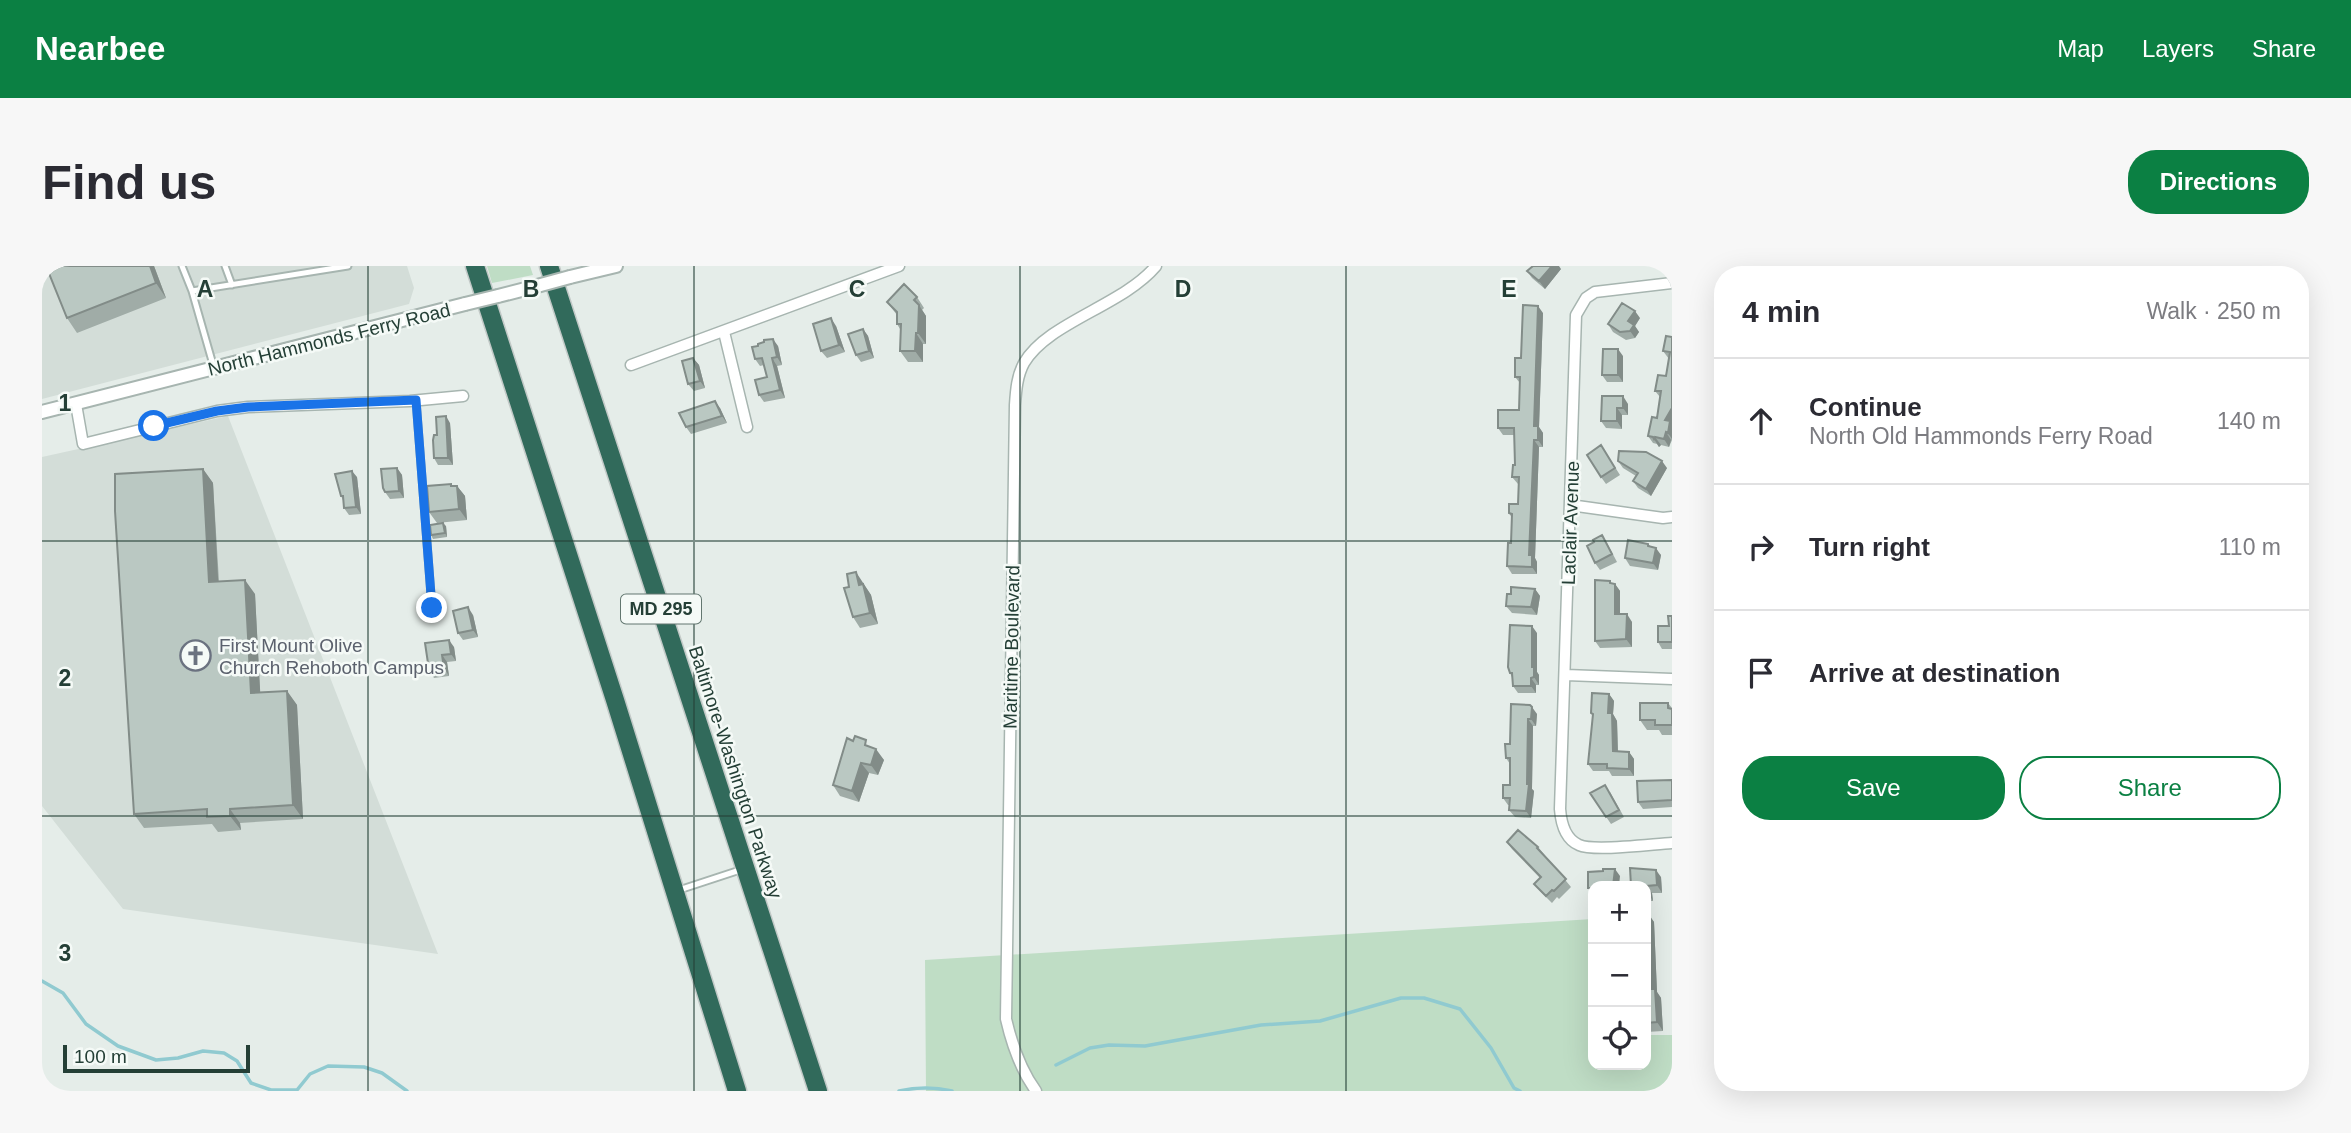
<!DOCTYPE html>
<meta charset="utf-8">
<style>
:root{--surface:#fff;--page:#f7f7f7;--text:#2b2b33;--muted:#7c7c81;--line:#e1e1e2;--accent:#0b8043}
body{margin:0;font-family:Arial,sans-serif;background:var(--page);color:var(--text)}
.controls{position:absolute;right:21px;bottom:21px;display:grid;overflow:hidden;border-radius:14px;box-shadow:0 7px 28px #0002}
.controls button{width:63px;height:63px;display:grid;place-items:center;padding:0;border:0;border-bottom:2px solid var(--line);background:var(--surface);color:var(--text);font:35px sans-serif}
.scale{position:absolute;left:21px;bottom:18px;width:187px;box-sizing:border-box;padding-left:7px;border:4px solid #243f36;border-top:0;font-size:19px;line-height:24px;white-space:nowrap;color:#243f36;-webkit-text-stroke:5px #f5faf7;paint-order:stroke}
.stop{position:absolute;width:21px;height:21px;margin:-16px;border:5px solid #1a73e8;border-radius:50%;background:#fff}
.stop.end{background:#1a73e8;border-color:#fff;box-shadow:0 2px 7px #0008}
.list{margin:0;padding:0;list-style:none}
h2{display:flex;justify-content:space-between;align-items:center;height:91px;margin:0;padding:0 28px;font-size:30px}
h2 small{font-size:23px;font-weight:400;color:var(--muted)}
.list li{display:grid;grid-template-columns:46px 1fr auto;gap:21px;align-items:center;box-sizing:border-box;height:126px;padding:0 28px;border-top:2px solid var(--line)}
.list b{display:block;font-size:26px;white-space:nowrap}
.list p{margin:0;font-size:23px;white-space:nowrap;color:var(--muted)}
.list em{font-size:23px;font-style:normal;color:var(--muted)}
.actions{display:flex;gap:14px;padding:21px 28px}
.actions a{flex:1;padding:16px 0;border:2px solid var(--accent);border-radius:28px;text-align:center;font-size:24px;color:var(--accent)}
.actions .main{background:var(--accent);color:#fff}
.icon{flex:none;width:38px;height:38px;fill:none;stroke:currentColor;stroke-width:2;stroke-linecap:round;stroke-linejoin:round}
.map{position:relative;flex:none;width:1630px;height:825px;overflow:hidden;border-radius:28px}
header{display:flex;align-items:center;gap:42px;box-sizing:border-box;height:98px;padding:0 35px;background:var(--accent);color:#fff}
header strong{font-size:33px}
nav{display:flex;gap:38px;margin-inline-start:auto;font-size:24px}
.intro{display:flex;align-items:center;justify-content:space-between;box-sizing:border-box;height:168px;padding:0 42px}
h1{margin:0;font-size:49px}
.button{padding:18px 32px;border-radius:28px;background:var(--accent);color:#fff;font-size:24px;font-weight:700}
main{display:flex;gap:42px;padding:0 42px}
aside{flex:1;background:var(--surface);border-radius:28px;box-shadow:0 7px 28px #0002}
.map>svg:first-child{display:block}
.built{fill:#d3ddd8}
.green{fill:#bfddc5}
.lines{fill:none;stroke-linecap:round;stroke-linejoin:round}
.stream{stroke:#90cad0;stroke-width:3.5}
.service-casing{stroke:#a7b5b0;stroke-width:9}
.minor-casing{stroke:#a7b5b0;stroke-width:13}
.tertiary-casing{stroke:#a7b5b0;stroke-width:16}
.motorway-casing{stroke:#c2c9c7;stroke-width:21}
.service{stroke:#fff;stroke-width:5}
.minor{stroke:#fff;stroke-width:10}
.tertiary{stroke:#fff;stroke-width:12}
.motorway{stroke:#316a5b;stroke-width:18}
.tertiary-bridge-casing{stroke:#a7b5b0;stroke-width:16;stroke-linecap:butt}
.tertiary-bridge{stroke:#fff;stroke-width:12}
.wall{fill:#a0aca7}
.shaded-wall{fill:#828c88}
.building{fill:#bac8c2;stroke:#828c88;stroke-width:2}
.route{stroke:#1a73e8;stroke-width:9}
.grid{fill:none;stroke:#243f36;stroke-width:2;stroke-opacity:0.55}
.labels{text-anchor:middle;stroke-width:5;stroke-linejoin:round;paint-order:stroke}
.shield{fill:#f5faf7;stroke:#637770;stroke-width:2}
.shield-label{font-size:18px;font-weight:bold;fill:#243f36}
.street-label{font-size:19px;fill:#243f36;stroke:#f5faf7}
.worship-label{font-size:19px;fill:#5b616d;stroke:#f5faf7;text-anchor:start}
.grid-label{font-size:23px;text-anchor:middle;font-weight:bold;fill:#243f36;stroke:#f5faf7;stroke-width:5;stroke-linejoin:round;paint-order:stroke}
</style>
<header>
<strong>Nearbee</strong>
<nav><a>Map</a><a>Layers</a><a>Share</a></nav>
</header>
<div class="intro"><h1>Find us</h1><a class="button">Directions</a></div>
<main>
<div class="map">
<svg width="1630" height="825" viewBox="0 0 1630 825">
<rect width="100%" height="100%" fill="#e5ede9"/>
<!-- built -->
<path class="built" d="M0,0H365L372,22L367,38L0,133Z
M186,150L396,688L81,643L0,540V191Z"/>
<!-- green -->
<path class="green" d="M445,0H488L491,9L450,17Z
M1551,653V799H1604V769H1630V825H884L883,694Z"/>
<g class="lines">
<!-- stream -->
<path class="stream" d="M0,715L21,727L44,758L76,780L114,794L136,792L161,785L182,787L195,795L209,817L229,824H255L268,808L286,800L322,801L340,807L365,825
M1014,799L1048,782L1067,779L1103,780L1219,759L1278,755L1359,732H1382L1418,743L1449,782L1472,822L1478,825
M857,825C875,821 892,821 910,825"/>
<defs>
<path id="service" d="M140,0L150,25L172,102
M183,0L190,19
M150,25L306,0
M374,134L390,342
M637,624L701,603"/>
<path id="minor" d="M1630,17L1553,26L1544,32L1534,49L1518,543C1519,556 1523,573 1537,579C1552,586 1611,578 1630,577
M682,66L705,161
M589,99L857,0
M34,138L41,178L175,145L206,141L368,135L421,130
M1528,239L1621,252L1630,251
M1524,409L1630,413
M994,825C978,803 970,779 964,753L973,139C974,124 975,110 982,97C1006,56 1080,40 1114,0"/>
<path id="tertiary" d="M528,11L574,0
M456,30L495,20
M0,146L423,38"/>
<path id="motorway" d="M433,0L573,434L695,825
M507,0L776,825"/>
</defs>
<!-- service casing -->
<use href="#service" class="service-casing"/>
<!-- minor casing -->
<use href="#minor" class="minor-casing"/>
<!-- tertiary casing -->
<use href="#tertiary" class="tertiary-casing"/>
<!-- motorway casing -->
<use href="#motorway" class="motorway-casing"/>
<!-- service -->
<use href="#service" class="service"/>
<!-- minor -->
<use href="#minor" class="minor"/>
<!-- tertiary -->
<use href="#tertiary" class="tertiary"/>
<!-- motorway -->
<use href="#motorway" class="motorway"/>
<defs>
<path id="tertiary-bridge" d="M495,20L528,11
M423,38L456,30"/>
</defs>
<!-- tertiary-bridge casing -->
<use href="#tertiary-bridge" class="tertiary-bridge-casing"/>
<!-- tertiary-bridge -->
<use href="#tertiary-bridge" class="tertiary-bridge"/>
</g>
<!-- wall -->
<path class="wall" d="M4,0H112L124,32L35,67L25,52Z
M1519,3L1503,23L1490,12L1485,5Z
M875,31L882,42L880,44L884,50V78H881V96H866L858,85V63L855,58V49L845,36Z
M1501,47L1497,161L1501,167V181H1497L1493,292L1495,296V308H1470L1465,300L1469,277L1470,252L1467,247L1476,238V218L1470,211L1473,199L1472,169H1461L1456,162L1477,144L1478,117L1473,111L1479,92Z
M1598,52L1593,60L1597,66L1593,72L1584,74L1571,66L1566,58Z
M794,60L803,86L785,92L779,85Z
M821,63L826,70L832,92L819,96L814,89Z
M1630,71V174L1627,181L1619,179L1617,181L1615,178L1611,177L1606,170L1615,152L1618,131L1613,125L1624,110L1627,93L1621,85Z
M722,76L736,80L740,99L735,100L743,132L722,136L717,129L725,111L722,99L718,100L713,93L716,80Z
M1581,90V116H1565L1560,109Z
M651,92L657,99L663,122L652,125L646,118Z
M1560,130L1586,138V149H1580V163L1564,162L1559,155Z
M678,142L685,157L649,168L644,161Z
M408,157L411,199H396L392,192L395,169Z
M1559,179L1578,209L1564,218L1559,211Z
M1576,195L1625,202L1609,230L1596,222L1591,215L1594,210L1581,202Z
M355,202L360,209L362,232L348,233L343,226Z
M161,203L171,217L177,315L213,328L218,427L245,425L255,439L261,553L198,557L199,564L176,566L170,558L102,562L92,548Z
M315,211L319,248L307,249L302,242L301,234L299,230Z
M411,220H415L423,230L425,254L395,257L387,246Z
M404,260L405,271L391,273L389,269Z
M1565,277L1575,296L1558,304L1553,297Z
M1606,278L1619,289L1616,304L1588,300L1583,292Z
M821,317L829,329L836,358L818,362L811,351Z
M1570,317L1573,318L1578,325V348L1590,356V381L1558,382L1553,375Z
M1493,323L1498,330L1495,349L1470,347L1464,340L1469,328Z
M431,349L436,371L421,374L416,367Z
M1630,350V383H1620L1616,376L1627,360Z
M1495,367V406L1497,409V419H1494V427H1476L1471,420L1470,411L1468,407Z
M383,377L412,381L414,395L405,396L407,410L392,412L387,404Z
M1567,428L1572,435L1571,448L1575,455L1576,485L1587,486L1592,493V510H1570L1567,505H1551L1546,498L1551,451L1549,447Z
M1626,437L1630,442V469H1620L1617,464H1605L1598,454Z
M1469,438L1495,448L1494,460H1491L1490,523L1492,525L1489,552L1473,551L1467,544L1468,539H1466L1461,532L1468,519V498L1464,492L1468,478Z
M811,475L829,481L842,494L836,509L827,507L817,536L798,530L791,519Z
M1630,514V541L1601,543L1596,536Z
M1568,526L1582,551L1569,558L1548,527Z
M1465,576L1496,581L1529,621L1517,633L1515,631L1510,637L1498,625L1492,618L1498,612L1470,583Z
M1578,610L1551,620V629L1546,622Z
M1619,611L1620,627H1610L1611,635H1604V620Z
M1604,647L1612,656L1615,726L1619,732L1621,765L1604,766Z"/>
<!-- shaded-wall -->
<path class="shaded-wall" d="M108,0H112L124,32L114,17Z
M1510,0H1517L1519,3L1503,23L1497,15Z
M877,39L884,50V78L876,67Z
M1496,40L1501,47L1497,161L1501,167V181L1496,174L1492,160Z
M1593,45L1598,52L1593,60L1597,66L1593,72L1588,65L1586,55Z
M789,52L794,60L803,86L797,79Z
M821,63L826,70L832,92L827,85Z
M874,67L881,78V96L873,85Z
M731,73L736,80L740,99L735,91Z
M1576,83L1581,90V116L1576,109Z
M651,92L657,99L663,122L658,115Z
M730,92L735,100L743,132L738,124Z
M1581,130L1586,138V149L1581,142Z
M673,135L678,142L685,157L680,150Z
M1575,142L1580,149V163L1575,155Z
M1630,142V173L1626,167L1623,154Z
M404,150L408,157L411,199L406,192Z
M1624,166L1629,174L1627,181L1622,173Z
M1613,171L1619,179L1617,181L1612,173Z
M1492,174L1497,181L1493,292L1495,296V308L1490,301L1487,289Z
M1620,195L1625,202L1609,230L1604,223Z
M355,202L360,209L362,232L357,225Z
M161,203L171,217L177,330L167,316Z
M310,205L315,211L319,248L314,241Z
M409,218L416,227L415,220L423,230L425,254L417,243Z
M401,257L404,260L405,271L403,267Z
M1614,282L1619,289L1616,304L1611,297Z
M814,306L829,329L836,358L828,347L817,319Z
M203,314L213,328L219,441L209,427Z
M1573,318L1578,325V355L1573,348Z
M1493,323L1498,330L1495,349L1489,341Z
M426,341L431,349L436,371L431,364Z
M1585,348L1590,356V381L1584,373Z
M1490,360L1495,367V406L1497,409V419L1492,411L1490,401Z
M407,374L412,381L414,395L409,388Z
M400,389L405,396L407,410L402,402Z
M1489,412L1494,419V427L1489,420Z
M245,425L255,439L261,553L251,539Z
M1567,428L1572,435L1571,448L1575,455L1576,492L1571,485L1566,447Z
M1490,441L1495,448L1494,460L1489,453Z
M1486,453L1491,460L1490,523L1492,525L1489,552L1484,545Z
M834,483L842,494L836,509L829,499Z
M1587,486L1592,493V510L1587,503Z
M819,497L827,507L817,536L810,525Z
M188,543L198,557L199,564L188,550Z
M1573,603L1578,610L1577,620H1571Z
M1614,604L1619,611L1620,627L1615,619Z
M1605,620L1610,627L1611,635L1606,627Z
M1606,647L1612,656L1615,726L1619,732L1621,765L1615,756L1609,723Z"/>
<!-- building -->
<path class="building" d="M4,0H108L114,17L25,52Z
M1491,0H1510L1497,15L1485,5Z
M862,18L875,31L872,34L877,39L876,67H874L873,85H858L859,58H855V46L845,36Z
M1580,37L1593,45L1586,55L1592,59L1588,65L1578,66L1566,58Z
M1481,39L1496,40L1492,160H1496V174H1492L1487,289H1490V301L1465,300L1466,277H1469L1470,248L1467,247V238H1476L1477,211H1470L1471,199H1473L1472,162H1456V144H1477L1478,111H1473V92H1479Z
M789,52L797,79L779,85L771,58Z
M821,63L827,85L814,89L806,68Z
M1624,70L1630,71V142L1623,154L1628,155L1626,167L1624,166L1622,173L1613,171L1612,173L1611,171L1606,170L1610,151L1615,152L1619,125H1613L1616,109L1624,110L1628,86L1621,85Z
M731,73L735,91L730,92L738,124L717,129L713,114L725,111L720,92L713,93L710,81L716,80V78L722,76V74Z
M1561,83H1576V109H1560Z
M651,92L658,115L646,118L640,95Z
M1560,130H1581V142H1575V155H1559Z
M673,135L680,150L644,161L637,147Z
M404,150L406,192H392L391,174L392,169H395L394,151Z
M1559,179L1573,202L1559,211L1545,189Z
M1577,185L1604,186L1620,195L1604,223L1591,215L1596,207L1576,195Z
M355,202L357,225L343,226L341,222L339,203Z
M161,203L167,316L203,314L209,427L245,425L251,539L188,543V550L165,551V543L92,548L73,245V208Z
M310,205L314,241L302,242L301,230H299L293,208Z
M409,218V220H415L417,243L387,246L385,220Z
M401,257L403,267L389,269L388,259Z
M1560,269L1570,288L1553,297L1545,280L1552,276L1551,274Z
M1586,274L1606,278V280L1614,282L1611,297L1583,292Z
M814,306L817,319L821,318L828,347L811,351L802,322L807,321L805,308Z
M1553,314L1568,315V317L1573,318V348H1585L1584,373L1553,375Z
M1469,321L1493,323L1489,341L1464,340L1465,328H1469Z
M426,341L431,364L416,367L411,345Z
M1626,350H1630V376H1616V360H1627Z
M1468,359L1490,360V401H1492V411L1489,412V420H1471L1470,407H1468L1466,401Z
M407,374L409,388L400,389L402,402L387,404L383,377Z
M1550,427L1567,428L1566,447H1570L1571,485L1587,486V503L1565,502V498H1546L1551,448L1549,447Z
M1598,437H1626V442L1630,443V459H1613V454H1598Z
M1469,438L1488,439L1490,441L1489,453H1486L1485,518H1487L1484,545L1467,544L1468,532H1461V519H1468V492H1464L1463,478H1468Z
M813,470L824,474L823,479L834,483L829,499L819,497L810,525L791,519L805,472L811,475Z
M1630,514V534L1596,536L1595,515Z
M1563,519L1577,544L1564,551L1548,527Z
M1476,564L1496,581L1495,582L1524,613L1512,625L1510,624L1504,630L1492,618L1499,611L1465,576Z
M1588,602L1614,604L1615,619L1605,620L1606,627H1604V620H1589Z
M1561,603H1573L1571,620H1551V622H1546V606L1561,605Z
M1604,647H1606L1609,723H1613L1615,756L1604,757Z"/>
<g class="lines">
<!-- route -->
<path class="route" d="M112,160L175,145L206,141L374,134L390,342"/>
</g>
<!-- grid -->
<path class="grid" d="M326,0V825M652,0V825M978,0V825M1304,0V825M0,275H1630M0,550H1630"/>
<!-- icons -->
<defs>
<symbol id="church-ring" viewBox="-11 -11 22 22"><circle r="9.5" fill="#f5faf7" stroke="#6b7280" stroke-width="1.5"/><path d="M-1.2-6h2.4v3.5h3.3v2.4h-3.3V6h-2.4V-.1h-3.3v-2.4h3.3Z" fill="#6b7280"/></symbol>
</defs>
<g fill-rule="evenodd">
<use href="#church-ring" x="136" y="372" width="35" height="35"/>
</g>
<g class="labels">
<!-- shield labels -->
<rect class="shield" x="579" y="328.5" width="80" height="29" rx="5"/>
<g class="shield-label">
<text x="619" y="349">MD 295</text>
</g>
<!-- street labels -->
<g class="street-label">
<text transform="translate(287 73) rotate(-14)" y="7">North Hammonds Ferry Road</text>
<text transform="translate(1528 257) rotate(-88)" y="7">Laclair Avenue</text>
<text transform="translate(969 381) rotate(-89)" y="7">Maritime Boulevard</text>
<text transform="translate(694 506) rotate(72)" y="7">Baltimore-Washington Parkway</text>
</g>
<!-- worship labels -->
<g class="worship-label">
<text x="177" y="386">First Mount Olive<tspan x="177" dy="22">Church Rehoboth Campus</tspan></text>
</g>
</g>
<g class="grid-label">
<text x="163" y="31">A</text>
<text x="489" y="31">B</text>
<text x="815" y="31">C</text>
<text x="1141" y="31">D</text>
<text x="1467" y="31">E</text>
<text x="23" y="145">1</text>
<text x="23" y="420">2</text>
<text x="23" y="695">3</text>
</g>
</svg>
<div class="controls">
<button>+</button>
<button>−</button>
<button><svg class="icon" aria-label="locate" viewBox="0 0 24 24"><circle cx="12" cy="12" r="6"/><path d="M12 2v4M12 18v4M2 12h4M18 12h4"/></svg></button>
</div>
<div class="scale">100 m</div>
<div class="stop" style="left:112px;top:160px"></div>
<div class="stop end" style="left:390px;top:342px"></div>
</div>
<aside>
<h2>4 min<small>Walk · 250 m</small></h2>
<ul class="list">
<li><svg class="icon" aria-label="ahead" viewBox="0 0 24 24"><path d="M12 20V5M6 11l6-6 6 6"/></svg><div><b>Continue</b><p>North Old Hammonds Ferry Road</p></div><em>140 m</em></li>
<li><svg class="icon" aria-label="right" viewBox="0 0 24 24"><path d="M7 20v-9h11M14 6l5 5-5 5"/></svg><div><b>Turn right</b></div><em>110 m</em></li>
<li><svg class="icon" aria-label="arrive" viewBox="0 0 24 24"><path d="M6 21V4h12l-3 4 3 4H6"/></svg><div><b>Arrive at destination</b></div></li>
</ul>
<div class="actions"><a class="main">Save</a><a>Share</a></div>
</aside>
</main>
